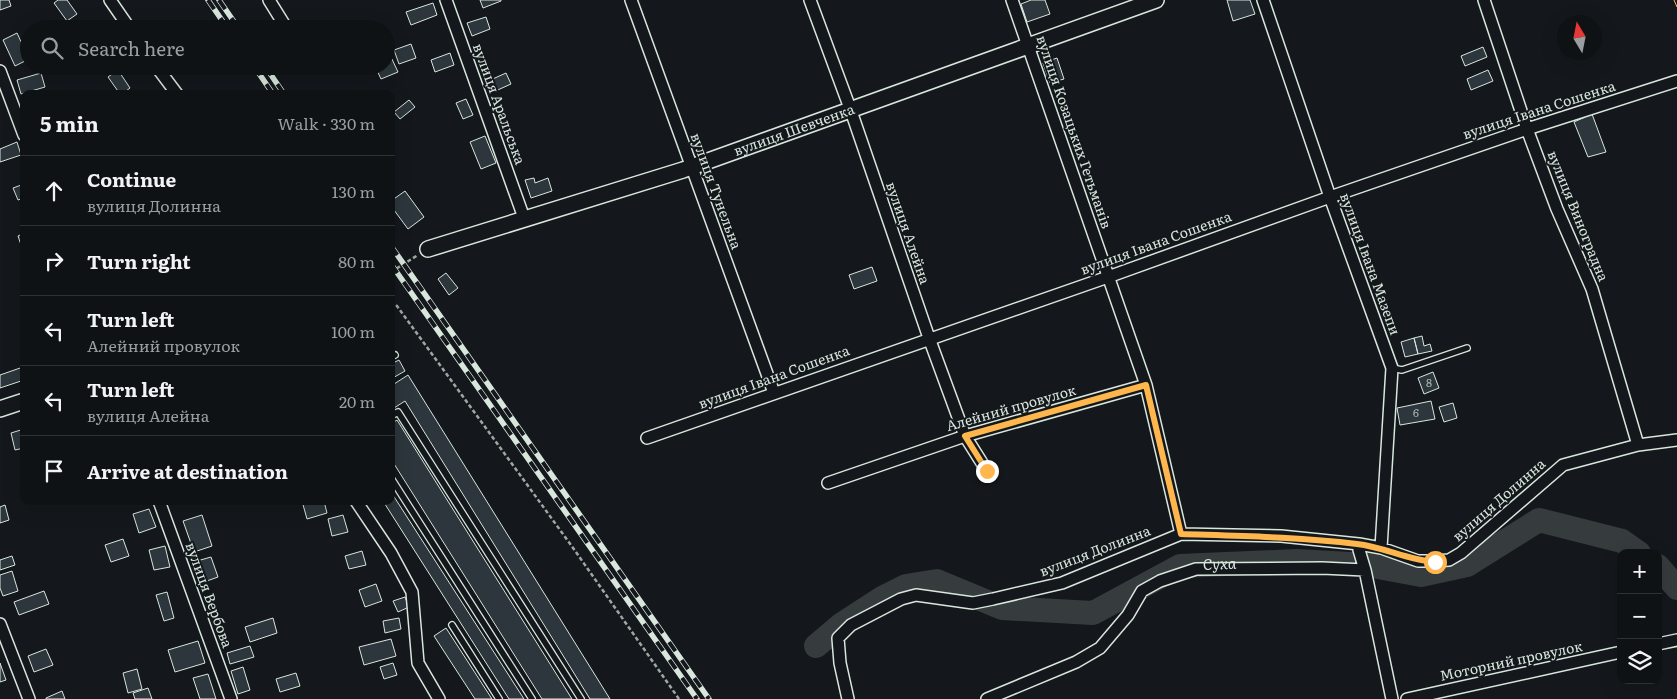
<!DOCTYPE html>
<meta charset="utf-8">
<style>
:root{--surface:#0f1215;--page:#1d2022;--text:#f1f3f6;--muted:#9b9ea0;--line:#2f3234}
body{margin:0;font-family:Literata,serif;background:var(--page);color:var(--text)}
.controls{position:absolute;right:15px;bottom:15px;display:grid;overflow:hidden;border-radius:10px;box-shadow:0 5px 20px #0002}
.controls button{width:45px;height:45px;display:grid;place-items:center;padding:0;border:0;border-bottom:1px solid var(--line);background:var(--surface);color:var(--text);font:25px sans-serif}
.compass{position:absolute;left:1557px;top:15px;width:45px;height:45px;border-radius:50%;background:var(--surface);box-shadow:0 5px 20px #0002;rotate:350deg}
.stop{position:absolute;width:15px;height:15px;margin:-11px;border:4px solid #ffb74d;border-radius:50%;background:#fff}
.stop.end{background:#ffb74d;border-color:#fff;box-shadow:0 1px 5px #0008}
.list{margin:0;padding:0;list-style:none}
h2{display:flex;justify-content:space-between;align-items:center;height:65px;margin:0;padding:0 20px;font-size:21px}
h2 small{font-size:16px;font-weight:400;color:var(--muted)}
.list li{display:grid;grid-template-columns:32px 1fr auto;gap:15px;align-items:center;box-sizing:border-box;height:70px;padding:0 20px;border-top:1px solid var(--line)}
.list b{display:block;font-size:19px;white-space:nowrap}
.list p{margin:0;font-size:16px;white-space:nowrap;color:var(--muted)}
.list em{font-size:16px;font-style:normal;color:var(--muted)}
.icon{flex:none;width:28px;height:28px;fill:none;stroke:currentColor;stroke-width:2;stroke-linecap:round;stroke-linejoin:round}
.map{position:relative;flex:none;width:1677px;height:699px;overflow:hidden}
.search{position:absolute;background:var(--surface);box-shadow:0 5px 20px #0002;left:20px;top:20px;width:375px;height:55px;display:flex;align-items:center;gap:12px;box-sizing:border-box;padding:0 18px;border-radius:28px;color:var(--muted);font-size:19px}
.panel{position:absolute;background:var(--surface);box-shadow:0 5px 20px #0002;left:20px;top:90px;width:375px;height:415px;border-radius:10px}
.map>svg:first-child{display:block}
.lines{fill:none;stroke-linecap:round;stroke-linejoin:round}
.river{stroke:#363b3e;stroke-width:24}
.building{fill:#2c363c;stroke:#d8e6dc}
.service-casing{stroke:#d8e6dc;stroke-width:8}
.minor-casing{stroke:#d8e6dc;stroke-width:14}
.tertiary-casing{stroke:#d8e6dc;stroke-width:18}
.path{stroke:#9da8a2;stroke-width:2.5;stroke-dasharray:4 2.5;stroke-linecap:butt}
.service{stroke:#14181c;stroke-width:5.5}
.minor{stroke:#14181c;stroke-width:11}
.tertiary{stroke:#14181c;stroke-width:15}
.rail-casing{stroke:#d8e6dc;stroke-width:5.5}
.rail{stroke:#14181c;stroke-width:4;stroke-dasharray:11;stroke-linecap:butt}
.power{stroke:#ffb74d;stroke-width:1;stroke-dasharray:18 4 2.5 4;stroke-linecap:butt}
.route{stroke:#ffb74d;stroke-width:6}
.labels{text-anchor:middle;stroke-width:4;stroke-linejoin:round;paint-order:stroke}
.number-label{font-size:11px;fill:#adbab4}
.street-label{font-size:14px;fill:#d8e6dc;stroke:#14181c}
.water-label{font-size:15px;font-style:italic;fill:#d8e6dc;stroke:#14181c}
</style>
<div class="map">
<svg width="1677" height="699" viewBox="0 0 1677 699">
<rect width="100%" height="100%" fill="#14181c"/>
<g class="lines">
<!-- river -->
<g class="river">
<path d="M1658,566L1677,588"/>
<path id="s1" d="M816,646L842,624L882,598L906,586L937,581L1002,608L1093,613L1180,566L1297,561L1367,565L1421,575L1467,565L1539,520L1622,541L1639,553"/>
</g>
</g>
<!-- building -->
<path class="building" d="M0,0H9L11,6L0,10Z
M58,0H67L77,14L67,21L54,3Z
M480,0H501V1L483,8Z
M1031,0H1045L1050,14L1027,22L1021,4Z
M1227,0H1250L1255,14L1233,21Z
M433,3L437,15L411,25L406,12Z
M486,17L490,29L472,36L467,23Z
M17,33L29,59L15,66L3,40Z
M411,44L416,58L399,64L394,50Z
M1483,47L1487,57L1465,66L1461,56Z
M450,53L454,65L435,72L431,60Z
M391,57L398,72L381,79L375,66H386V59Z
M1057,58L1064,79L1050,83L1043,63Z
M118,70L130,88L122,94H120L108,77Z
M1488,70L1493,81L1471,90L1467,79Z
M41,73L45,87L21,94L17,80Z
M506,73L511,84L491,93L486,82Z
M466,99L473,115L463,119L456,103Z
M409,100L415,107L400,119L394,112Z
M1592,114L1606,152L1588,157L1574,122Z
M485,136L496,163L481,169L470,142Z
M17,142L21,155L0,162V149Z
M534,178L535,183L548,178L552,191L531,198L525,180Z
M24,184V198L18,200L13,188Z
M405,191L424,217L408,229L391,206V201Z
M24,233V250L23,251L18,236Z
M872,267L877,281L854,289L849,275Z
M446,273L458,288L449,295L438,279Z
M1422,336L1424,346L1430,344L1432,351L1418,354L1414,338Z
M1414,338L1418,354L1405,357L1401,342Z
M399,360L405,371L391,379V364Z
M23,367L24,380L0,388V375Z
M1433,372L1439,388L1424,394L1418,378Z
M408,375L610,699H590L405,401L391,410V386Z
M1431,401L1435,419L1400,425L1397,408Z
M1453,403L1457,418L1444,422L1439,407Z
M397,420L572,699H542L391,459V424Z
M24,429V448L15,450L11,433Z
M391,492L524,699H509L383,501H391Z
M302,501H324L327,513L307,519Z
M5,505L9,520L0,523V507Z
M149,509L156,527L139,533L133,514Z
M202,515L212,546L194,552L183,521Z
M343,515L348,532L332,536L328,519Z
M123,539L129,556L111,562L105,545Z
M165,546L170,567L154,570L149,550Z
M362,551L366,565L349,569L345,556Z
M12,556L15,565L0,570V560Z
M211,557L218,577L204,582L197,561Z
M12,571L18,591L3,596L0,588V575Z
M376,584L382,601L365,607L359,590Z
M44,591L49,604L19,615L14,602Z
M167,592L174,618L164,621L156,595Z
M405,597L409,607L398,612L393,601Z
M273,618L277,633L250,642L245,627Z
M399,618L401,629L385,633L383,621Z
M446,628L492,699H475L434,636Z
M391,639L396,656L364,665L359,647Z
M198,641L205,663L175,672L168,650Z
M250,646L254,657L230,664L227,653Z
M46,649L53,665L34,672L28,656Z
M0,663L6,680L0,682Z
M393,663L397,675L384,679L380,667Z
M243,667L250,690L238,694L231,671Z
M137,669L142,689L128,693L123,673Z
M296,673L300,686L280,692L276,679Z
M208,674L216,699H200L193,678Z
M148,688L152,699H135L133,693Z
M62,691L65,699H46V698Z"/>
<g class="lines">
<defs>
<path id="service" d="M391,357L395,355
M1392,368L1402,370L1467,348
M391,416L398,412L581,699
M391,478L532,699
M452,625L499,699"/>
<path id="minor" d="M110,0L130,29
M269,0L287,29
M446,0L524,218
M631,0L774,393
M810,0L851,111L929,338L965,436L987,471
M1012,0L1146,385L1181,534
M1263,0L1330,197L1392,368L1381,548
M1484,0L1527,129L1557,209L1592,289L1638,445
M156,66L177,94
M0,71L24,135
M647,438L1108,277L1330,197L1527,129L1677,81
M828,483L965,436L1146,385
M159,501L231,699
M356,501L391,553L412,592L418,663L439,699
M1359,544V550L1365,570L1392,699
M0,624L29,699
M1658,644L1677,640
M848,699L840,663L838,638L851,625L901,599L916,595L973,603L993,599L1062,583L1181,534L1281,536L1359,544L1381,548L1418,561H1435L1449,560L1461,553L1563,465L1638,445L1677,440
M987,699L1076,662L1100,648L1128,615L1142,591L1160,581L1196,569L1322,568L1365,570
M1407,699L1621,652"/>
<g id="tertiary">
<path id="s2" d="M428,249L683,170L1156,0"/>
<path d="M0,409L24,401"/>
</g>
</defs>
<!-- service casing -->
<use href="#service" class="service-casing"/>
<!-- minor casing -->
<use href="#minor" class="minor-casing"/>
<!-- tertiary casing -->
<use href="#tertiary" class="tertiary-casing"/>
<!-- path -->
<path class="path" d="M391,272L418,255
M391,301L397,306L571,545L679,699"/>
<!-- service -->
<use href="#service" class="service"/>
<!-- minor -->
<use href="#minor" class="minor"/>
<!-- tertiary -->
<use href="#tertiary" class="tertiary"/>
<defs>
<path id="rail" d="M208,0L228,29
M219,0L239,29
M254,66L273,94
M265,66L284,94
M391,246L709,699
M391,264L697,699"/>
</defs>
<!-- rail casing -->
<use href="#rail" class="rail-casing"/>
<!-- rail -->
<use href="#rail" class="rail"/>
<!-- power -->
<path class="power" d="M1674,0L1677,7"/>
</g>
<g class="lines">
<!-- route -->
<path class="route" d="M987,471L965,436L1146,385L1181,534C1240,536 1299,537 1357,544C1384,547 1408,560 1435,562"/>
</g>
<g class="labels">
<!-- number labels -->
<g class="number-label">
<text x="1429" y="387">8</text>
<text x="1416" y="417">6</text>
</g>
<!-- street labels -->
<g class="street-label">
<text transform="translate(499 104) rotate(70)" y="5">вулиця Аральська</text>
<text transform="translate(1539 110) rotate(-18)" y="5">вулиця Івана Сошенка</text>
<text dy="5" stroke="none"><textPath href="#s2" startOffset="385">вулиця Шевченка</textPath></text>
<text transform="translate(1074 132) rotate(71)" y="5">вулиця Козацьких Гетьманів</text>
<text transform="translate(716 191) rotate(70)" y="5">вулиця Тунельна</text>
<text transform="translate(1578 216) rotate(68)" y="5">вулиця Виноградна</text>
<text transform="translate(908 233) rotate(71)" y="5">вулиця Алейна</text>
<text transform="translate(1156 243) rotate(-20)" y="5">вулиця Івана Сошенка</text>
<text transform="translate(1370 264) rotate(70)" y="5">вулиця Івана Мазепи</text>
<text transform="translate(774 377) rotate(-20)" y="5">вулиця Івана Сошенка</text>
<text transform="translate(1011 408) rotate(-16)" y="5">Алейний провулок</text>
<text transform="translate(1499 500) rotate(-41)" y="5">вулиця Долинна</text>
<text transform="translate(1095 551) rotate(-21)" y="5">вулиця Долинна</text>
<text transform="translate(209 595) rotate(70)" y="5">вулиця Вербова</text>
<text transform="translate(1511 661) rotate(-12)" y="5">Моторний провулок</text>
</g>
<!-- water labels -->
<g class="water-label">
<text dy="5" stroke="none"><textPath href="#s1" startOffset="440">Суха</textPath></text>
</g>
</g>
</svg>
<div class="controls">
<button>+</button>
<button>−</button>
<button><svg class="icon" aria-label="layers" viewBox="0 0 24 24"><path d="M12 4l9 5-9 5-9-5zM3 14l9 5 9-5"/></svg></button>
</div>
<svg class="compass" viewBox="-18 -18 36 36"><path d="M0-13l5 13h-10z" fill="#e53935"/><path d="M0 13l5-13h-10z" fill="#9b9ea0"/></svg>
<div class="stop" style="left:1435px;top:562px"></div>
<div class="stop end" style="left:987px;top:471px"></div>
<div class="search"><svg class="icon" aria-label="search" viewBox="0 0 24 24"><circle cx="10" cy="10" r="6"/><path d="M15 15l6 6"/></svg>Search here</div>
<section class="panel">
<h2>5 min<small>Walk · 330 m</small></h2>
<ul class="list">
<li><svg class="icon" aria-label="ahead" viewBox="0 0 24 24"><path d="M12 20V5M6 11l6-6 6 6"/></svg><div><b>Continue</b><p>вулиця Долинна</p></div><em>130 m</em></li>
<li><svg class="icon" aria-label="right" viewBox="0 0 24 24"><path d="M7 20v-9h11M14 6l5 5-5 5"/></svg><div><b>Turn right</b></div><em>80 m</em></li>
<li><svg class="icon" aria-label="left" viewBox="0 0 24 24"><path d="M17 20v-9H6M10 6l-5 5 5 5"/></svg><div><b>Turn left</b><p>Алейний провулок</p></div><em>100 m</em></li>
<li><svg class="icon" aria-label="left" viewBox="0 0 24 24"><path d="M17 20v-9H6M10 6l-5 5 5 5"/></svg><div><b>Turn left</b><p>вулиця Алейна</p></div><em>20 m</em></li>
<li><svg class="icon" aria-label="arrive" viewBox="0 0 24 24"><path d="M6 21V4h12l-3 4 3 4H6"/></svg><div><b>Arrive at destination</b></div></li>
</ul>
</section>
</div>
